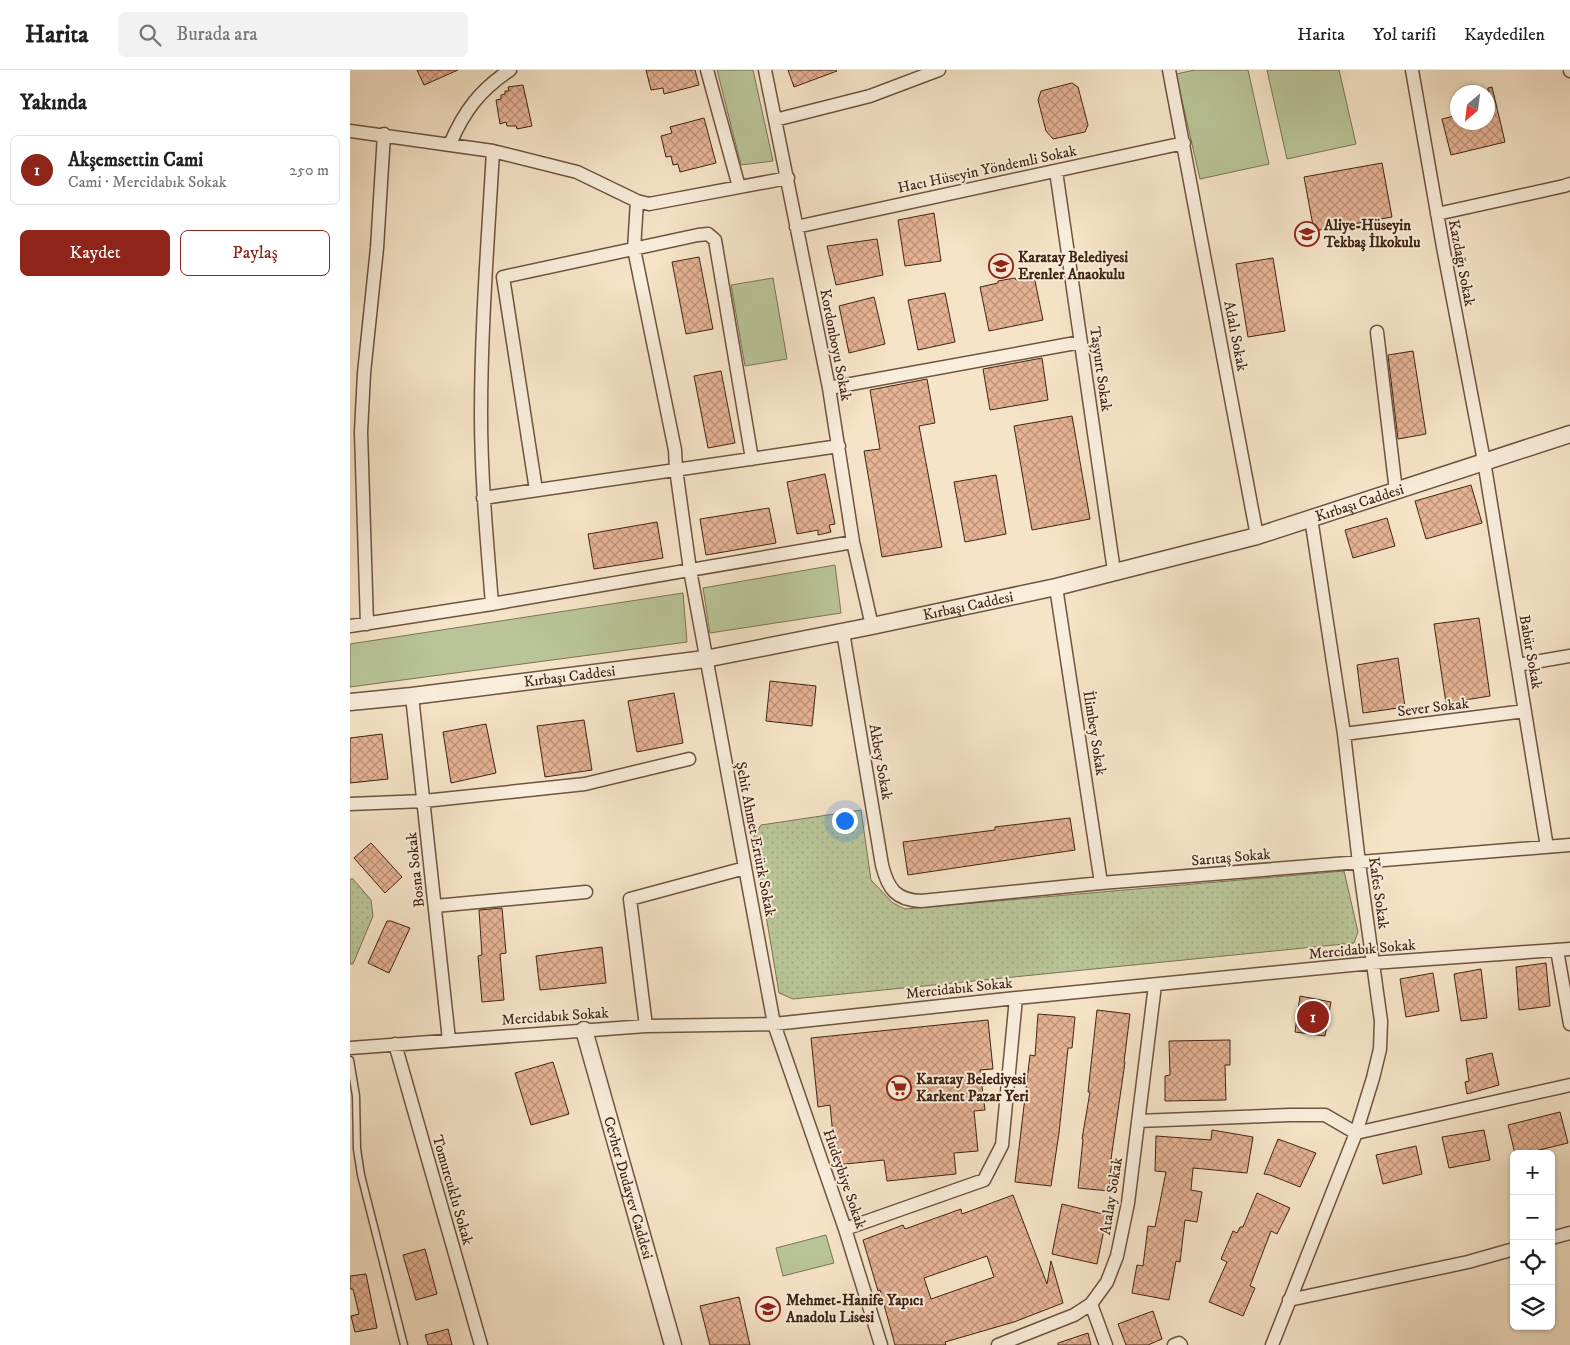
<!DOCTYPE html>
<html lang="tr">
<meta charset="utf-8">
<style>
:root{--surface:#fff;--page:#f2f2f2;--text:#222;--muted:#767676;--line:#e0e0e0;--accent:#8f2418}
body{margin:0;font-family:"IM FELL DW Pica",serif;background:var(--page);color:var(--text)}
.controls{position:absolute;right:15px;bottom:15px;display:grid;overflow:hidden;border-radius:8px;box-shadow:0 1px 4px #0004}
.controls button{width:45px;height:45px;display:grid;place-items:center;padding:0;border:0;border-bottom:1px solid var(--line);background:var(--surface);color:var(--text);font:25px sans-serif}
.compass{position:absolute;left:1100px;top:15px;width:45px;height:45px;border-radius:50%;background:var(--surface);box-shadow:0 1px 4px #0004;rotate:208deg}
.you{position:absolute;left:494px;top:750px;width:18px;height:18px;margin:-12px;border:4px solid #fff;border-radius:50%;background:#1a73e8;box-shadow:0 0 0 8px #1a73e833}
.badge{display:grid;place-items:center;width:32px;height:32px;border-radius:50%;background:var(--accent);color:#fff;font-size:16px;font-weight:700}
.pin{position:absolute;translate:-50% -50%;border:2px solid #fff;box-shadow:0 1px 5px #0006}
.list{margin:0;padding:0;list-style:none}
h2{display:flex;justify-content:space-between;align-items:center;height:65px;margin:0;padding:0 20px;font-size:21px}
h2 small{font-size:16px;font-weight:400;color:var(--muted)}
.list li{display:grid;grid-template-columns:32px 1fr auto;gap:15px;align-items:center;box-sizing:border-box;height:70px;margin:0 10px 10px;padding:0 10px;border:1px solid var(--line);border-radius:8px}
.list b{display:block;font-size:19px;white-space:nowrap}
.list p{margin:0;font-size:16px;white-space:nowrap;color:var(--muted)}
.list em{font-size:16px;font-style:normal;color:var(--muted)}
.actions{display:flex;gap:10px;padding:15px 20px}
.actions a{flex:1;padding:11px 0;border:1px solid var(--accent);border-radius:8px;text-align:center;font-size:18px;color:var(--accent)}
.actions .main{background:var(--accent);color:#fff}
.icon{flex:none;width:28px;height:28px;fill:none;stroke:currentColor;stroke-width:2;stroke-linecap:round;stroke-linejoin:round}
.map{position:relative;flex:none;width:1220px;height:1275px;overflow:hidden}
header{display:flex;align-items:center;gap:30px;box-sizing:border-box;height:70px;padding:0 25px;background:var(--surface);border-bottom:1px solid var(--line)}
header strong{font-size:24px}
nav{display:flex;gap:28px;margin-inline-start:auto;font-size:18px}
.search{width:350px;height:45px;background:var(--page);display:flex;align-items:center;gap:12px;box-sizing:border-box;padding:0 18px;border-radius:8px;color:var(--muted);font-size:19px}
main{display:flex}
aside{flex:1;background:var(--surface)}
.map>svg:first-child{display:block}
.green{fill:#b9c598;stroke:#7d7456}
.park{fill:url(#park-dots);stroke:#7d7456}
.building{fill:url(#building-cross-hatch);stroke:#412414;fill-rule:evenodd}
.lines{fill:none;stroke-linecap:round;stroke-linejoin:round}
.service-casing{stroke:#6e5441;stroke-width:9}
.minor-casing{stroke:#6e5441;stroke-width:15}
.tertiary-casing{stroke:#6e5441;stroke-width:19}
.service{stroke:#f9eddb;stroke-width:6}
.minor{stroke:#f9eddb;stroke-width:12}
.tertiary{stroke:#f9eddb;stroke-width:16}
.labels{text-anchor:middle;stroke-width:4;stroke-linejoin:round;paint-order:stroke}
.street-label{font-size:15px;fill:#412414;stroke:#f9eddb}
.poi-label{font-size:15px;font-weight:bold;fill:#412414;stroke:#f9eddb;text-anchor:start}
</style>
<header>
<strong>Harita</strong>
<div class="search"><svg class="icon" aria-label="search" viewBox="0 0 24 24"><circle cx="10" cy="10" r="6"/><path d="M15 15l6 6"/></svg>Burada ara</div>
<nav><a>Harita</a><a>Yol tarifi</a><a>Kaydedilen</a></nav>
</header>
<main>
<aside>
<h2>Yakında<small></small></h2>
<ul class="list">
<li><span class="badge">1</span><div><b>Akşemsettin Cami</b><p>Cami · Mercidabık Sokak</p></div><em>250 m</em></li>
</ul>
<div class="actions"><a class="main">Kaydet</a><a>Paylaş</a></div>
</aside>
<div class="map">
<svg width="1220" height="1275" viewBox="0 0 1220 1275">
<defs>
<pattern id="park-dots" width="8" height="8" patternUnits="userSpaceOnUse" patternTransform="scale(1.25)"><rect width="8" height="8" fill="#b9c598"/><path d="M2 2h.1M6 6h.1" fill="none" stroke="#a0a982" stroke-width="1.8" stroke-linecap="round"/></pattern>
<pattern id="building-cross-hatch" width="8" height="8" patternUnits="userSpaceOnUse" patternTransform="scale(1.25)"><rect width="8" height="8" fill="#e6b395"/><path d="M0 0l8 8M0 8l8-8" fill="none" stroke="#bc9178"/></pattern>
</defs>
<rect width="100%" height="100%" fill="#f6e4c8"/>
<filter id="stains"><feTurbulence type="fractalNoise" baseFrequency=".004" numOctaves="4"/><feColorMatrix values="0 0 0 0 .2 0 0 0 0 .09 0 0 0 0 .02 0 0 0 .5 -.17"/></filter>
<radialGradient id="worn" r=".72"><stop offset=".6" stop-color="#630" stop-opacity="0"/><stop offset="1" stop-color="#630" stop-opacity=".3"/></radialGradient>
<!-- green -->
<path class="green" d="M367,0H403L423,91L391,95Z
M845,0H898L919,94L850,109L826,4Z
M917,0H989L1006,74L937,89Z
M423,208L437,289L395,296L381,215Z
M485,495L491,543L360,563L353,518Z
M333,523L337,572L0,617V574Z
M476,1165L484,1193L433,1206L426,1178Z"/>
<!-- park -->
<path class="park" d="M511,740L521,810L543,833L555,839L994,801L1008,862L1004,873L443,929L429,923L403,768L411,755Z
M0,809H3L21,830L23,846L3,894H0Z"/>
<!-- building -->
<path class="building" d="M67,0H108L74,15Z
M296,0H345L349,15L314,24L313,18L301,20Z
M438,0H486L487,1L444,17Z
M722,13L728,17L738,55L735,62L703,69L696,61L688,30L691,21Z
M173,15L182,56L167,59L166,56H157L156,52L150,54L146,30L151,29V25L155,24V21H159L158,17Z
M1142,17L1155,72L1101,85L1092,49L1108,45V52H1138V18Z
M354,48L366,93L330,102L328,94L323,95L321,86L316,87L311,66L322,63L320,57Z
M1032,93L1042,147L964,161L954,107Z
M584,143L591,191L555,196L548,150Z
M527,169L533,205L486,215L477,176Z
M349,187L363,259L336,264L322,192Z
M923,188L935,261L898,267L886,194Z
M684,206L693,250L639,261L630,217L648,213V211L665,208L666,210Z
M595,223L605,272L568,280L558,230Z
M524,227L535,274L499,283L489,236Z
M1063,281L1076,364L1048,369L1038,285Z
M692,288L698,330L640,340L633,299Z
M371,301L385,373L358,378L344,306Z
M577,309L585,353L569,356L592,477L532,487L514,381L530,379L520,320Z
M722,346L740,449L682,460L664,356Z
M475,404L485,454L479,455L481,462L468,465V460L447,464L437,412Z
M646,405L656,464L615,472L604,412Z
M1121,415L1132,453L1076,469L1065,431Z
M419,438L426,473L356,485L350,449Z
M1037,448L1045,476L1003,488L995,460Z
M307,452L313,488L244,499L238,464Z
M1129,548L1140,626L1096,633L1084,554Z
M1048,588L1055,637L1013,643L1007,595Z
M420,611L466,616L462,656L416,651Z
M324,623L333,673L287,682L278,631Z
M234,650L242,700L195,707L187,656Z
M136,654L146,703L101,713L93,662Z
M32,664L38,709L0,713V668Z
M720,748L725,780L558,805L553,772L645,760V757Z
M21,773L52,807L35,823L4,788Z
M152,838L156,883L150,884L154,930L132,932L128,886L132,885L129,840Z
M37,851H41L60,858L39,903L18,893Z
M252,877L256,913L190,920L186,886Z
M1196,893L1200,936L1169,940L1166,897Z
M1131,899L1137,948L1111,951L1104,904Z
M1083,903L1089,941L1056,947L1050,909Z
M950,926L981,932L975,966L945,962Z
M747,940L780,944L774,992H775L761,1089H762L759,1121L728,1118L733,1069H732L740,1022H738Z
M688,944L725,947L722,978H718L709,1063L701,1116L665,1112L680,985L685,986Z
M638,950L643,999L630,1000L635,1040L624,1041L628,1081L604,1083L606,1104L537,1111L534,1090L486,1095L480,1035L468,1037L461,968Z
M880,970V995H875L876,1030L815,1031V1006L820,1005L819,971Z
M1142,983L1149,1015L1117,1024L1115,1012L1119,1011L1116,989Z
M203,992L219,1044L181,1055L165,1003Z
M1210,1042L1218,1073L1173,1084H1165L1158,1055Z
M862,1060L903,1067L897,1103L843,1098L841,1120L852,1122L847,1152L835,1150L830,1192L826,1191L819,1230L782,1223L787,1195L793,1196L798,1156L805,1157L816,1102L805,1101L806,1066L861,1070Z
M1134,1060L1140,1090L1099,1098L1092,1067Z
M928,1069L966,1083L950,1117L920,1105L914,1104Z
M1066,1076L1072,1104L1033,1114L1026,1085Z
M907,1123L940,1138L927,1164L921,1161L900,1216L905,1218L893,1246L859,1232L877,1192L871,1189L883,1161L887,1163L890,1157H893Z
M663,1125L697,1214L701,1191L713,1233L664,1252L595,1272L596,1275H545L530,1220L528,1221L513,1170L553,1155L555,1159L611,1139L612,1144ZM637,1186L644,1207L581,1229L574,1208Z
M712,1134L757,1145L747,1194L702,1184Z
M75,1179L87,1224L66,1230L53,1185Z
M16,1204L27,1258L5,1262L1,1246L9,1244L3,1219H0V1206Z
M389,1227L400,1275H360L350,1236Z
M803,1241L812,1269L798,1275H776L768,1254Z
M98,1259L102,1275H78L75,1265Z
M738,1263L741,1275H708V1273Z"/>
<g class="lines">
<defs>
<path id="service" d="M0,990L6,1026L7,1079L11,1105L54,1275"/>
<path id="minor" d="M357,0L389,117
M415,0L479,318L503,472L522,556
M819,0L907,466
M1062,0L1093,177L1134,391L1197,777
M1220,0V1
M425,50L520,26L589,0
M0,61L143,81L227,102L287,131L299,134L438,108
M100,74C114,41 130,20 160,0
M706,101L764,501
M287,131L284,179L325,380L326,399L340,500L424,954L495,1159L531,1275
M1087,144L1214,116L1220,114
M446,157L834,73
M1027,262L1046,421
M479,318L731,272
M186,420L153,207L348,165L358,164L365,170L402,389
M133,428L489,376
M706,517L751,813
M142,534C137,471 131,408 131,345C131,257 138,169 143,81
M17,554L11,362L14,303L27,178L34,64
M0,556L142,534L503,472
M493,562L532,795C538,819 546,830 571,831L751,813L1220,775
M1167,595L1220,586
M62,626L99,970
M994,664L1175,641
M0,734L74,731L235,714L339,689
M85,836L236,822
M1207,880L1220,954
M296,956L280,829L395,798
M45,974L131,1275
M0,978L296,956L424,954L666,928L1022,893L1220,879
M788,1051L940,1045H975L1006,1063L1220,1015
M495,1159L634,1110L652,1075L666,928
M1201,1168L1220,1163
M939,1230L1118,1192L1164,1179
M741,1234L756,1275
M648,1275L724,1245L741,1234L757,1212L767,1186L778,1133L805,915
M824,1275L829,1273L831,1275
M922,1275L1006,1063L1023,1008L1030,979L1031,951L1009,793L994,664L961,448"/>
<g id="tertiary">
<path id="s1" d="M0,632L62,626L355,589L522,556L706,517L907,466L1220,364"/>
<path id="s2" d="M234,960L323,1275"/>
</g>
</defs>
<!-- service casing -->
<use href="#service" class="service-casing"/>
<!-- minor casing -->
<use href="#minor" class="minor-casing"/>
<!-- tertiary casing -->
<use href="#tertiary" class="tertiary-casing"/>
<!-- service -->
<use href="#service" class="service"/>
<!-- minor -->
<use href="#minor" class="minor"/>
<!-- tertiary -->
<use href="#tertiary" class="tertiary"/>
</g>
<!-- icons -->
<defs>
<symbol id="school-ring" viewBox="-11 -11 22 22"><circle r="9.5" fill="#f9eddb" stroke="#8f2418" stroke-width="1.5"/><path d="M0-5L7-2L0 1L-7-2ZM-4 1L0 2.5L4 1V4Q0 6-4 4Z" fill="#8f2418"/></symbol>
<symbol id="supermarket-ring" viewBox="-11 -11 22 22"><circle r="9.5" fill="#f9eddb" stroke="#8f2418" stroke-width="1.5"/><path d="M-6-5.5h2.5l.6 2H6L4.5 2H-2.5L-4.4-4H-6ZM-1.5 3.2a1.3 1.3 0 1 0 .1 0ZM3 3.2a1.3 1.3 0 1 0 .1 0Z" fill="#8f2418"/></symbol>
</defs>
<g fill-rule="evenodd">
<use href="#school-ring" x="943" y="150" width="28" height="28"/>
<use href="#school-ring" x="637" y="182" width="28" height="28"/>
<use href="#supermarket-ring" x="535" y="1004" width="28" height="28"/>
<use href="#school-ring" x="404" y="1225" width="28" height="28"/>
</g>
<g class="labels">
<!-- street labels -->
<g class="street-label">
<text transform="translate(637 99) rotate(-12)" y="5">Hacı Hüseyin Yöndemli Sokak</text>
<text transform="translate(1112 193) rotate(79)" y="5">Kazdağı Sokak</text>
<text transform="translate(886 266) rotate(79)" y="5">Adalı Sokak</text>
<text transform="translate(486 275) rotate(79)" y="5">Kordonboyu Sokak</text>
<text transform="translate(751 299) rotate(82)" y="5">Taşyurt Sokak</text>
<text dy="5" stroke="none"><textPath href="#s1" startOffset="1031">Kırbaşı Caddesi</textPath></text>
<text dy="5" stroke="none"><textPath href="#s1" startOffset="626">Kırbaşı Caddesi</textPath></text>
<text transform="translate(1181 582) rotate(80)" y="5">Babür Sokak</text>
<text dy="5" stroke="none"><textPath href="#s1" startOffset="221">Kırbaşı Caddesi</textPath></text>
<text transform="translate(1083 637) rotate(-7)" y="5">Sever Sokak</text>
<text transform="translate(745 663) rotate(81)" y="5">İlimbey Sokak</text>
<text transform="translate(531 692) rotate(80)" y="5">Akbey Sokak</text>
<text transform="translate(406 769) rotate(79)" y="5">Şehit Ahmet Ertürk Sokak</text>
<text transform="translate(881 787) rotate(-5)" y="5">Sarıtaş Sokak</text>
<text transform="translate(65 800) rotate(-96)" y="5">Bosna Sokak</text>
<text transform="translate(1029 823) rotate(82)" y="5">Kafes Sokak</text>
<text transform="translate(1012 879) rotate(-5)" y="5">Mercidabık Sokak</text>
<text transform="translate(609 918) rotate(-6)" y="5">Mercidabık Sokak</text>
<text transform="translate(205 946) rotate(-4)" y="5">Mercidabık Sokak</text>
<text transform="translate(495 1109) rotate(71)" y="5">Hudeybiye Sokak</text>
<text dy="5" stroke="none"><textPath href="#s2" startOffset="164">Cevher Dudayev Caddesi</textPath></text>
<text transform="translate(103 1120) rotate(74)" y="5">Tomurcuklu Sokak</text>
<text transform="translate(761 1126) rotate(-81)" y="5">Atalay Sokak</text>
</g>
<!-- poi labels -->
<g class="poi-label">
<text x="974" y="160">Aliye-Hüseyin<tspan x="974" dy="17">Tekbaş İlkokulu</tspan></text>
<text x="668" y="192">Karatay Belediyesi<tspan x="668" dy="17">Erenler Anaokulu</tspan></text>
<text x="566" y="1014">Karatay Belediyesi<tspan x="566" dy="17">Karkent Pazar Yeri</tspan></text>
<text x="436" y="1235">Mehmet-Hanife Yapıcı<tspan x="436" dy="17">Anadolu Lisesi</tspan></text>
</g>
</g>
<rect width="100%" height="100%" filter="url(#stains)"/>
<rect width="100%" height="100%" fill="url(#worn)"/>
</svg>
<div class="controls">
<button>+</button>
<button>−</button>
<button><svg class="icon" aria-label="locate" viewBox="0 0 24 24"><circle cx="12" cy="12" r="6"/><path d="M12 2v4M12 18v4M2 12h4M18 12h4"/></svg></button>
<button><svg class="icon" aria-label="layers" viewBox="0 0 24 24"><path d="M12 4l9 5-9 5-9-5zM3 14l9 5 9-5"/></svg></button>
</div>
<svg class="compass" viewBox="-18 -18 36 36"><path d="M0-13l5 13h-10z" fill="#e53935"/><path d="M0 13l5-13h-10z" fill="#767676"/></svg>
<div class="you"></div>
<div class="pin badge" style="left:963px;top:947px">1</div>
</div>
</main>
